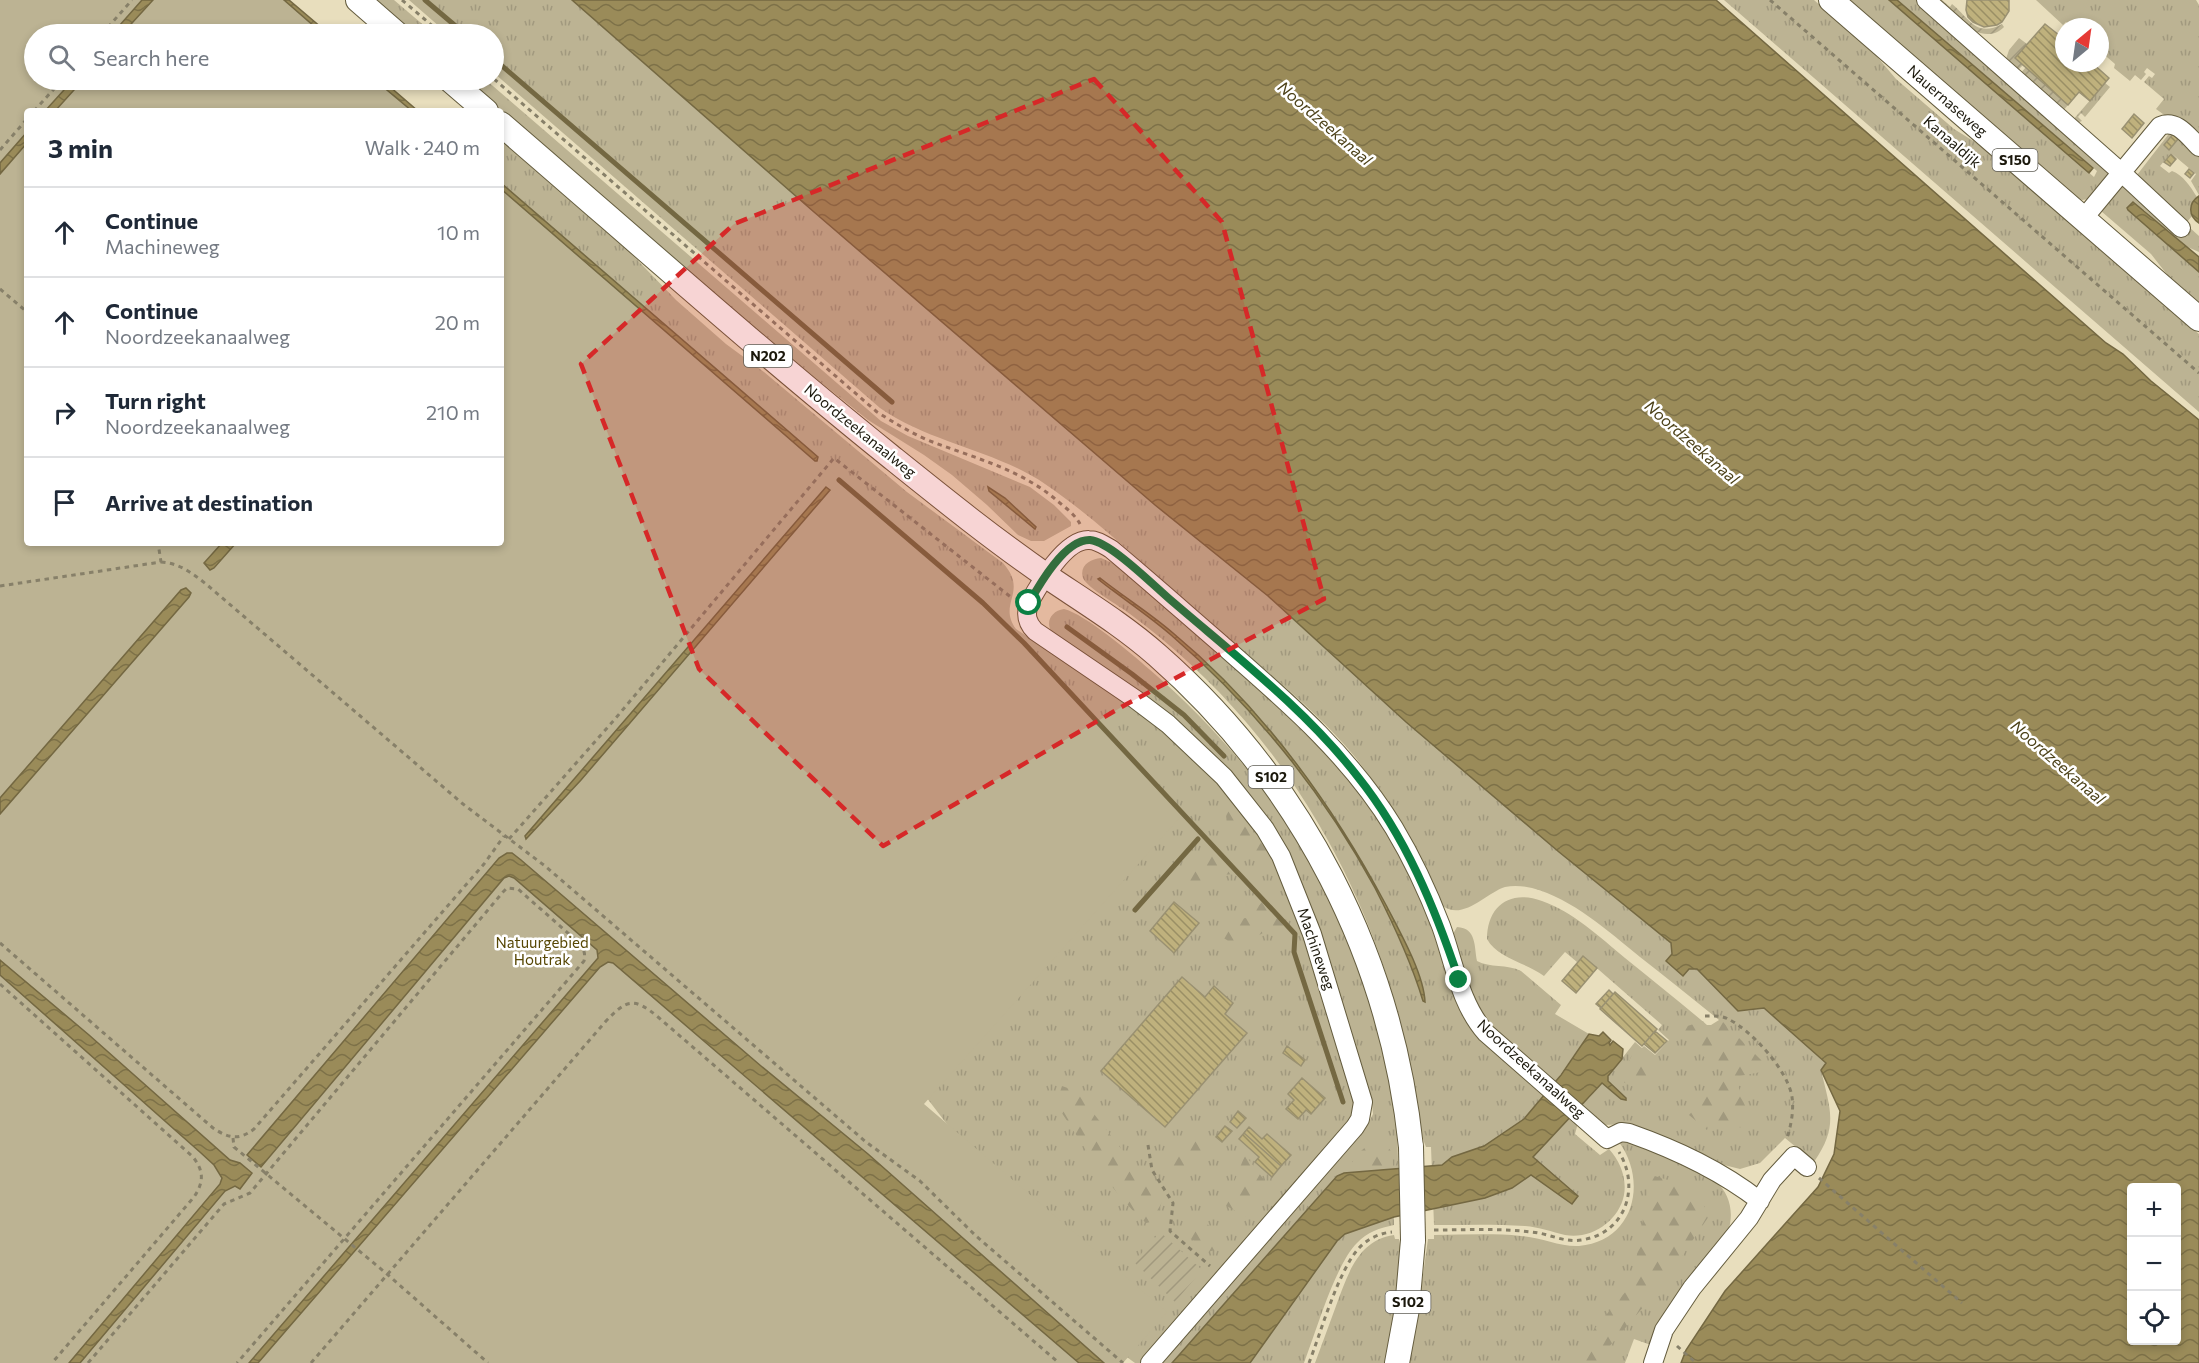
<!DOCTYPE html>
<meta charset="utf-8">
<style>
:root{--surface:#fff;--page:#f2f2f3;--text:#1f2937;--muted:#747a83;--line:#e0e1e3}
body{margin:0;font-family:Commissioner,sans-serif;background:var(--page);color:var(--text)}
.controls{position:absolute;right:18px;bottom:18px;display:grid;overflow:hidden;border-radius:6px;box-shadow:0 3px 9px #0003}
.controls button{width:54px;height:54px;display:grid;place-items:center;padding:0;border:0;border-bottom:2px solid var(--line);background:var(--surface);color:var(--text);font:30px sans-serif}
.compass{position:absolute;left:2055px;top:18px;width:54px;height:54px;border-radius:50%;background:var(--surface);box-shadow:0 3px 9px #0003;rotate:29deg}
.stop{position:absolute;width:18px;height:18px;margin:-14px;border:4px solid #0b8043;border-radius:50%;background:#fff}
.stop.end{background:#0b8043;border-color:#fff;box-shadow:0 2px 6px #0008}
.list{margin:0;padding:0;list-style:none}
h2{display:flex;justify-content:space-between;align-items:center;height:78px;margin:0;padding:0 24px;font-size:26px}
h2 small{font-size:20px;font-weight:400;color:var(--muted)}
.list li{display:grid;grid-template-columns:39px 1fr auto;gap:18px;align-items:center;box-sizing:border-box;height:90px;padding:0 24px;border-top:2px solid var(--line)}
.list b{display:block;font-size:22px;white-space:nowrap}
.list p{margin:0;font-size:20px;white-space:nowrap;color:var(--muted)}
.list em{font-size:20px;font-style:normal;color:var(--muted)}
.icon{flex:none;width:33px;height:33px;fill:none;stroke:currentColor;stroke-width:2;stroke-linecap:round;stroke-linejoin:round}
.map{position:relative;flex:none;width:2199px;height:1363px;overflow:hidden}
.search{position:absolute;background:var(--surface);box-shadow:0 3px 9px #0003;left:24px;top:24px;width:480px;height:66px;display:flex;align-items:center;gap:15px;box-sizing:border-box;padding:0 21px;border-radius:33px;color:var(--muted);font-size:22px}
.panel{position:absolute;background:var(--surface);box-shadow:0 3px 9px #0003;left:24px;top:108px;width:480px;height:438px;border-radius:6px}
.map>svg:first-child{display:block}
.grass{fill:url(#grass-tufts)}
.forest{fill:url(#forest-firs)}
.park{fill:#bcb393}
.garden{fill:url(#garden-furrows)}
.water{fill:url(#water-waves);stroke:#746842;stroke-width:1.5;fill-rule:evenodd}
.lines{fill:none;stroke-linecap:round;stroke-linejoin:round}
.stream{stroke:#746842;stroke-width:5}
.building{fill:url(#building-back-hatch);stroke:#9a9172;stroke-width:1.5}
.minor-casing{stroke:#645c3e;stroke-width:20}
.major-casing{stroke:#645c3e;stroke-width:26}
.path{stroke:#878069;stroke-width:3;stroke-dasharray:4.5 4.5;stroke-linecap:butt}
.minor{stroke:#fff;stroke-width:18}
.major{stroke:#fff;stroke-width:24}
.major-bridge-casing{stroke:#645c3e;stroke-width:26;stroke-linecap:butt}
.major-bridge{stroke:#fff;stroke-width:24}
.route{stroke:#0b8043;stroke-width:8}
.marked{fill:#d62828;fill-opacity:0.2;stroke:#d62828;stroke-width:4.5;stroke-dasharray:12 8;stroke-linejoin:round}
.labels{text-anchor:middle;stroke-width:5;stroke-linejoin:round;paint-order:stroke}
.shield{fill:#fff;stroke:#5f5d55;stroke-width:1.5}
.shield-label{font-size:14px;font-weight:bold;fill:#1b180c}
.street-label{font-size:15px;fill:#1b180c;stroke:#fff}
.park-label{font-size:15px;fill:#574704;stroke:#fff}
.water-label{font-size:16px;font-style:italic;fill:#4c4118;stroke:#fff}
</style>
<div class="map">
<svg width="2199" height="1363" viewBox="0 0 2199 1363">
<defs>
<pattern id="grass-tufts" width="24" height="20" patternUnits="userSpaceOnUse" patternTransform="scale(1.5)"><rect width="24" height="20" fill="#bcb393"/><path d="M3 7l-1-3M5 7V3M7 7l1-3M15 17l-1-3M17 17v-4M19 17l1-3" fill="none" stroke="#a1997e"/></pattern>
<pattern id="forest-firs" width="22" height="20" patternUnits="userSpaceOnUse" patternTransform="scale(1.5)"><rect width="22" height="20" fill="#bcb393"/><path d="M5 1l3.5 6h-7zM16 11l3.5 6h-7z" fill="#a1997e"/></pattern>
<pattern id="garden-furrows" width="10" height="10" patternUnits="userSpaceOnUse" patternTransform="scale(1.5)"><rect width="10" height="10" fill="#bcb393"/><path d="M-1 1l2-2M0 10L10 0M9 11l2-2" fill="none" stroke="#a1997e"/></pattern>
<pattern id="water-waves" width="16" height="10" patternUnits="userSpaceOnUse" patternTransform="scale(1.5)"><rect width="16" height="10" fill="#9a8b59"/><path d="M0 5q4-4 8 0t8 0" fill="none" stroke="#7d7148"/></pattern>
<pattern id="building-back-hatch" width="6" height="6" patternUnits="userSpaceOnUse" patternTransform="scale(1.5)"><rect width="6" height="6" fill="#bfb17d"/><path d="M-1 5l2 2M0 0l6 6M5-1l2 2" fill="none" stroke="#9a8f65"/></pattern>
</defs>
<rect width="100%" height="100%" fill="#e8debd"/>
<!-- grass -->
<path class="grass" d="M376,0H394L434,34H413Z
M409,0H572L814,212L1155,505L1268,596L1406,722L1559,852L1671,943L1672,954L1667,961L1683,976L1689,969H1697L1738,1011L1764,1008L1826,1063L1821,1070C1830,1109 1839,1126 1814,1162L1785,1138L1760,1163L1740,1169L1724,1165L1708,1156L1627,1124L1604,1125L1580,1105L1589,1098L1602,1083L1621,1099L1626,1098L1608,1081V1076L1635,1042L1642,1048L1644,1046L1655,1055L1669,1040L1658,1030L1662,1025L1583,956L1577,962L1565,952L1544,976C1527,963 1497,958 1487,939C1487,906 1510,889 1542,901C1573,912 1600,937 1625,958C1652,980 1680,1002 1707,1025H1711L1719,1020C1693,999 1667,978 1640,957C1608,931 1573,899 1532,888C1523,886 1514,885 1505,887C1486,893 1463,921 1443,906C1410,858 1392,802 1355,757C1311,704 1253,661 1201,616C1150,571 1101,522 1045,484C995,450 930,443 880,408L494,73V34H448Z
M1724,0H1814L1874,53L1896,79L1954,129L1983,147L2199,334V412Z
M1849,0H1889L2094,177L2097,171L1897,0H1918L1934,15L1933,19L1935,21L1939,19L2109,173L2105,182L2089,199L2082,200L2076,197Z
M2036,0H2196L2199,5V140L2156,109L2164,99L2144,82L2149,76L2152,78L2155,74L2147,68L2144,72L2146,74L2141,80L2135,75L2130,81L2114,68L2115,64L2100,51V27H2073L2066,22L2063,25Z
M466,80H486L881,421L908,436L1030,487L1054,505L1071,522V526L1044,541H1031L1018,535L987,505L952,475L924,455L868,420L755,330Z
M2105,83L2110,87L2085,117L2081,113L2078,117L2082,121L2077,123L2072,121Z
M2171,131L2199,153V195L2191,181L2196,174L2171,153L2160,166L2169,173L2172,171C2183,175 2190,186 2197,197C2192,201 2190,210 2192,216L2187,222L2189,227L2199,236V252L2183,245L2144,210H2128L2199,272V304L2169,277L2151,254L2101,211L2116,192L2137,175Z
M501,138L618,240L676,300L726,344L764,372L907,492L1003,563C1029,592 997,603 1016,629L1122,700L1165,732L1200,764L1233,799L1268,849L1304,935L1354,1097L1353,1113L1350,1119L1140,1363H1135L1124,1355L501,543Z
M1101,558L1117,565C1154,598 1192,631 1230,664C1289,715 1346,766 1387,834C1407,866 1423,902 1435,938C1445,968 1453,1000 1470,1027L1578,1123L1575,1134L1600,1155L1609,1149C1620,1161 1627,1178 1624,1195C1619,1221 1591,1240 1565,1235C1552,1232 1539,1227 1525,1226C1495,1224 1464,1225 1434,1225L1431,1147H1426C1420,1133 1420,1118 1417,1103C1413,1076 1407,1049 1400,1023C1373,914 1319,807 1246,722C1212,682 1172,645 1130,614C1120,606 1087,588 1083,578C1079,566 1090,559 1101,558Z
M1064,609C1085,614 1132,654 1149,669C1238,745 1319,850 1358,961C1364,980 1369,999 1374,1018C1388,1067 1399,1119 1398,1170H1393L1394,1225C1380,1228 1367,1232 1357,1243C1335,1265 1316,1332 1304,1363H1160L1368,1124L1373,1114L1372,1103L1288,850L1268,819L1220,763L1052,633C1045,622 1051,611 1064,609Z
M1457,927C1477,928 1474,947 1477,961C1490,968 1507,964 1521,971L1561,1005L1555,1014L1589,1034L1555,1082L1488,1024L1474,1002L1455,942L1453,934Z
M1621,1140C1646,1150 1696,1165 1715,1181C1731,1194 1734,1214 1728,1232L1671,1302L1651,1345L1634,1339L1625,1363H1408L1415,1332L1428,1239H1434V1235C1463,1235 1492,1233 1521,1236C1540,1237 1560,1247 1579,1246C1634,1241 1648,1182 1619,1142Z
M1394,1235L1395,1239H1399C1405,1275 1393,1327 1386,1363H1315C1322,1344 1329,1325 1336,1306C1347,1277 1357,1240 1394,1235Z"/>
<!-- forest -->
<path class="forest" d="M1225,793L1272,858L1259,861L1227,829Z
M1210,846L1235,874L1206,876L1192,888L1183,882Z
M1262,902L1292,933H1263L1238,946L1216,934L1220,920L1247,918Z
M1703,1021L1707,1027L1723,1022L1771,1070L1735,1077L1753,1128L1735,1127L1710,1120L1707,1130L1689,1115L1728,1073L1703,1056L1681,1028Z
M1635,1048L1662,1071L1640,1090L1613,1077L1626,1068Z
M1062,1086L1076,1091L1162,1201L1155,1221L1146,1223C1109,1190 1084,1146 1056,1104Z
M1196,1133L1207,1143L1174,1184L1164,1171Z
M1379,1142C1394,1148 1393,1156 1393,1170L1344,1173C1356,1159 1360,1145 1379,1142Z
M1245,1155L1268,1185L1246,1217L1225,1205Z
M1648,1174L1695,1188L1709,1216L1664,1283L1595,1363H1566L1632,1284L1648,1189Z
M1201,1221L1210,1226L1225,1247L1208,1252L1189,1237Z"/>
<!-- park -->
<path class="park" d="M0,0H287L327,34H34V80H379L415,111H27V543H501V185L983,603L1182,815L924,1104L1167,1312L1123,1363H0Z"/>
<!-- garden -->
<path class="garden" d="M1934,0H1942L1950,7L1952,4C1969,18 1976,38 2002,24L2004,27C1982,49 1951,14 1934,0Z
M2019,38L2027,44L2023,65L2016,72L2006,59L2009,50Z
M2026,67L2068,105L2062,112L2019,75Z
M1160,1232L1202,1270L1175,1302L1134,1262Z"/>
<!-- water -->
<path class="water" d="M142,0H153L122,34H112Z
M284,0H289L329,34H323Z
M572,0H1716L2106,343L2123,354L2151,381L2199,420V1363H1681L1686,1350L1725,1291L1818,1187L1834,1154L1840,1111L1821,1070L1826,1063L1764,1008L1738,1011L1697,969H1689L1683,976L1666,961L1672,954L1671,943L1559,852L1406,722L1268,596L1155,505L814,212ZM2132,1188H2176V1340H2132Z
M1889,0H1897L2093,168L2089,173Z
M73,80H83L55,111H45Z
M375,80H382L418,111H412Z
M27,132V143L0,174V163Z
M501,183L818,457L817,461H815L501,189Z
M2199,196V223C2188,216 2188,203 2199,196Z
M2133,202L2199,257V272L2128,210L2127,208Z
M826,487L830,490L581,780L526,839L525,836Z
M988,487L1005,498L1036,527L1035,529L989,491Z
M222,543H236L214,568L210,570L204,563Z
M1100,578C1124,597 1150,613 1173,633C1263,708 1331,802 1386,905C1399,930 1424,974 1425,1002L1423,1001C1411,961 1394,925 1375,888C1323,792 1254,707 1171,635C1148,615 1123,599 1099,580L1098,579Z
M186,588L191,593L189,597L0,814V798L181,590Z
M507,853H512L521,860L761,1066L868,1154L1104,1363H1079L613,963L608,962L600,967L258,1363H249L598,958L597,950L514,878L509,876L504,878L261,1167L247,1155L499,858Z
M0,960L89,1035L230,1160L240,1163L252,1173L240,1189L235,1186L225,1191L80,1363H69L220,1184L222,1178L214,1165L201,1153L0,975Z
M1603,1032L1611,1040L1609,1043L1610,1045L1613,1041L1623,1049L1622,1059L1608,1076V1081L1626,1098V1100L1621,1099L1602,1083L1533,1157L1578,1196L1572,1204L1531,1175L1512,1188L1485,1198L1394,1217L1345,1234L1337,1241L1250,1363H1172L1337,1176L1344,1173L1442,1165L1452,1157L1484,1146L1524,1119L1561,1075L1589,1034L1599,1036Z"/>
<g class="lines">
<!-- stream -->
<path class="stream" d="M425,0L465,34
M494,59L892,402
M839,480L983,603L1024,643L1295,934L1294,952L1343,1102
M1067,627L1132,674L1184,715L1224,756
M1135,910L1198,839"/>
</g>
<!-- building -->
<path class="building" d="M1967,0H2009V11L2002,22L1997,25L1984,27L1973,22L1968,17L1966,10Z
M2045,24L2064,39V63H2092L2109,78L2090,101L2079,92L2068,105L2015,58Z
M2134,114L2144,123L2132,138L2122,129Z
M2173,134L2178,139L2169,150L2164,145Z
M2171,154L2176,159L2170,166L2164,162Z
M2189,169L2194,173L2190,178L2185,174Z
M1174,902L1199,923L1174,953L1150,931Z
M1583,956L1597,968L1576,993L1562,981Z
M1182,977L1205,997L1214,986L1233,1003L1225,1014L1247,1033L1165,1127L1101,1071Z
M1609,990L1613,994L1601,1008L1596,1004Z
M1615,992L1657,1029L1642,1046L1600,1009Z
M1655,1031L1667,1041L1655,1053L1644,1044Z
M1287,1046L1305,1060L1301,1066L1283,1053Z
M1302,1078L1325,1098L1311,1114L1306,1110L1298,1119L1286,1109L1294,1100L1288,1094Z
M1238,1111L1246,1118L1237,1128L1230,1122Z
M1225,1126L1232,1131L1222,1142L1216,1137Z
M1249,1127L1262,1139L1267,1134L1291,1155L1281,1166L1244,1133Z
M1244,1133L1281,1166L1272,1177L1255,1162L1259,1157L1239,1139Z"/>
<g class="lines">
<defs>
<path id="minor" d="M1926,0L2122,173L2181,228
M2083,219L2160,126C2177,119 2188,136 2199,147
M1150,1363L1355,1127L1360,1119L1363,1102L1312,934L1281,856L1265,829L1224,777L1168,724L1135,699L1035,631C1027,623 1025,615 1029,603C1039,585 1065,539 1089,540C1097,540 1104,545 1111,549C1148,580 1184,612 1221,644C1285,700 1349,754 1394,828C1412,858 1428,892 1441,926C1454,962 1460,1004 1486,1033L1607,1139L1621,1132L1629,1133C1677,1150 1720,1170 1760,1201
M1653,1363L1664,1330L1692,1288L1749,1218L1772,1180L1794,1156L1807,1167"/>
<path id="major" d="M358,0L397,34
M1831,0L2199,319
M450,80L486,111
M501,124C630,235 757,349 890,456C941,497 993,539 1048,577C1085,602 1123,625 1157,655C1302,782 1391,956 1411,1147
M1397,1363L1407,1309L1413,1240"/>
</defs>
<!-- minor casing -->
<use href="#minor" class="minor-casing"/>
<!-- major casing -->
<use href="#major" class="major-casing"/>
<!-- path -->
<path class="path" d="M402,0L442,34
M1770,0L2199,373
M102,34L132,0
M494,79L877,412C893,422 908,431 925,439C970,457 1016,467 1054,498C1063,506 1074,513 1080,524
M34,111L62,80
M0,150L27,119
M0,289L27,312
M161,562C179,563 192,573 206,584L463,804L545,866L866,1142L920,1181L976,1236L1123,1363
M0,586L161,562L158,543
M509,839L615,719L834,458L1012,598
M0,943L213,1128C228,1138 239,1141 254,1129L484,864L504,836
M0,984L193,1157C204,1171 204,1182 194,1197L52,1363
M1705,1016C1713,1016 1721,1015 1728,1019C1751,1030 1788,1070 1792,1097C1794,1110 1791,1126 1787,1138
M233,1138L234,1147L387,1274L488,1363
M1148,1145L1152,1170L1173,1203L1170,1231L1210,1266
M1819,1178L1962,1303
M1434,1230C1466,1230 1499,1228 1531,1232C1548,1233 1564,1243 1581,1240C1625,1234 1641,1188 1619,1152
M1677,1346L1696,1363
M88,1363L224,1204L250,1193L503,892L507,888L518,889L577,941C583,948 586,952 584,961L237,1363
M311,1363L606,1021C627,999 634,997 658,1017L1059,1363
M1309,1363C1321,1332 1338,1271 1359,1248C1367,1239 1380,1233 1392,1232"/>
<!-- minor -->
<use href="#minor" class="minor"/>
<!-- major -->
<use href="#major" class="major"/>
<defs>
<path id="major-bridge" d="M1411,1147L1413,1240"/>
</defs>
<!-- major-bridge casing -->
<use href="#major-bridge" class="major-bridge-casing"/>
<!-- major-bridge -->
<use href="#major-bridge" class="major-bridge"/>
</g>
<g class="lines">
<!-- route -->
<path class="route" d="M1029,603C1039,585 1065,539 1090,540C1111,542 1155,587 1173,602C1237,657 1306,710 1358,777C1406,837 1435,908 1459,980"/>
</g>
<!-- marked area -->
<path class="marked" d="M1094,79L1222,222L1324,599L1125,705L883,846L699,669L581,364L734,224Z"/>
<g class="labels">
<!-- shield labels -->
<g class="shield">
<rect x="1992.5" y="149" width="45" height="22" rx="4.5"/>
<rect x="744" y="345" width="48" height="22" rx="4.5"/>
<rect x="1248.5" y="766" width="45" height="22" rx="4.5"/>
<rect x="1385.5" y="1291" width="45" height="22" rx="4.5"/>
</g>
<g class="shield-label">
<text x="2015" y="165">S150</text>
<text x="768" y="361">N202</text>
<text x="1271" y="782">S102</text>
<text x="1408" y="1307">S102</text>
</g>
<!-- street labels -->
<g class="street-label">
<text transform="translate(1947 101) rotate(41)" y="5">Nauernaseweg</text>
<text transform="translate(1952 142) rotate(41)" y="5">Kanaaldijk</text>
<text transform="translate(860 431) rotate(39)" y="5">Noordzeekanaalweg</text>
<text transform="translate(1316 949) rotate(71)" y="5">Machineweg</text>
<text transform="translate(1531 1069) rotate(42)" y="5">Noordzeekanaalweg</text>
</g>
<!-- park labels -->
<g class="park-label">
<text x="542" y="948">Natuurgebied<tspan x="542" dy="17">Houtrak</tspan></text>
</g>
<!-- water labels -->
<g class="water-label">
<text transform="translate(1325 123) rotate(41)" y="6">Noordzeekanaal</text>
<text transform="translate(1692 442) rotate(41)" y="6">Noordzeekanaal</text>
<text transform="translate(2058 762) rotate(41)" y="6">Noordzeekanaal</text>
</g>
</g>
</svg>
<div class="controls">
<button>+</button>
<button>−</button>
<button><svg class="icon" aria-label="locate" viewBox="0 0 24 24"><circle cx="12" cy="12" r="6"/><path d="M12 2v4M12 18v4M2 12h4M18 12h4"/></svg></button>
</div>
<svg class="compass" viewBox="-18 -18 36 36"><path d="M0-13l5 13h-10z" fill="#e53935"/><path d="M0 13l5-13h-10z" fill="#747a83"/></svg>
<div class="stop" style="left:1029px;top:603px"></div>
<div class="stop end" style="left:1459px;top:980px"></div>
<div class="search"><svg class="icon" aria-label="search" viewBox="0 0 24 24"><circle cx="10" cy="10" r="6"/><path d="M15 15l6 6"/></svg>Search here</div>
<section class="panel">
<h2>3 min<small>Walk · 240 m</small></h2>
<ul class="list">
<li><svg class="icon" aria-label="ahead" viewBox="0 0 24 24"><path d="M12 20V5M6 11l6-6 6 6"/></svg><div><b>Continue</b><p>Machineweg</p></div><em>10 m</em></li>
<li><svg class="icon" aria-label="ahead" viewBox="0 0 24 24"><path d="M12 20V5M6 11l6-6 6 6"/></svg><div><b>Continue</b><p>Noordzeekanaalweg</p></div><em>20 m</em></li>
<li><svg class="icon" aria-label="right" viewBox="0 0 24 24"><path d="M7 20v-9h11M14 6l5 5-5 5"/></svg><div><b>Turn right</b><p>Noordzeekanaalweg</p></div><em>210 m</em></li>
<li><svg class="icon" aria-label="arrive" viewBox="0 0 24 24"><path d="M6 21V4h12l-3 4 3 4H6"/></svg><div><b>Arrive at destination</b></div></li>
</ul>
</section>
</div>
